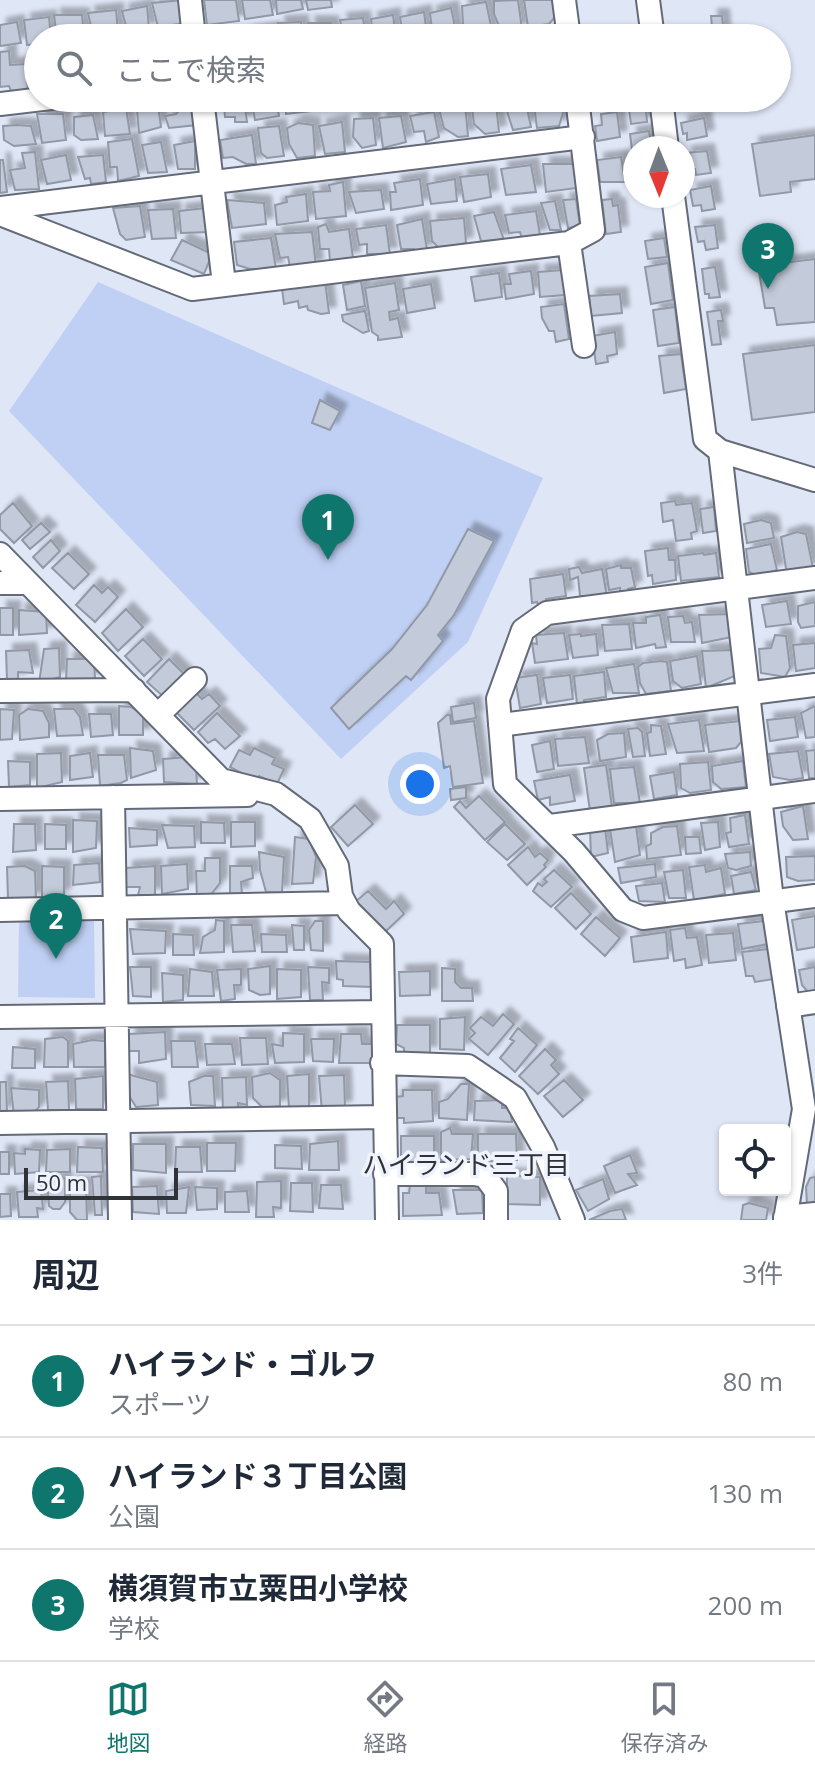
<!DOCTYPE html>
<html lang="ja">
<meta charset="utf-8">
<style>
:root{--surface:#fff;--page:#f2f2f3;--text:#1f2937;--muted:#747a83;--line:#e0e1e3;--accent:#0f766e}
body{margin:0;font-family:"Open Sans","Noto Sans JP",sans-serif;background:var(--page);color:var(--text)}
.controls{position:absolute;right:24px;bottom:24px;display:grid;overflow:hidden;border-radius:8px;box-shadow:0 2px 6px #0004}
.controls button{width:72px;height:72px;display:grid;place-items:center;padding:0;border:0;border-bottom:2px solid var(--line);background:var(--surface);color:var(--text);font:40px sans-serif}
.compass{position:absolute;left:623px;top:136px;width:72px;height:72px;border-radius:50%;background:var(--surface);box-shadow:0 2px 6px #0004;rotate:179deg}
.scale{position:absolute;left:24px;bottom:20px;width:154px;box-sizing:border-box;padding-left:8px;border:4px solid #2f3237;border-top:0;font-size:22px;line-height:28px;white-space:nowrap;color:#2f3237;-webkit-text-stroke:6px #eff3fd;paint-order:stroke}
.you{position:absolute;left:420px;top:784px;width:28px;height:28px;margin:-20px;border:6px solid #fff;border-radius:50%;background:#1a73e8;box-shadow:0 0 0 12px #1a73e833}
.badge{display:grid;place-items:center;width:52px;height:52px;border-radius:50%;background:var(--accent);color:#fff;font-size:26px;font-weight:700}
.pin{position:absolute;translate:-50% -66px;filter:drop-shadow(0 2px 4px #0008)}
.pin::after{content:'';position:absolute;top:42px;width:28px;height:24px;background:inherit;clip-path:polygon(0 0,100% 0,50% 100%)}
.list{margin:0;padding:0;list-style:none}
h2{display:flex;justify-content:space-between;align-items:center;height:104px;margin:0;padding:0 32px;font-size:34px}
h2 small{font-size:26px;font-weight:400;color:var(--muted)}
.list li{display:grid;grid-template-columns:52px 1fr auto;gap:24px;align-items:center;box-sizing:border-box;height:112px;padding:0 32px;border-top:2px solid var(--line)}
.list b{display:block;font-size:30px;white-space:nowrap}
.list p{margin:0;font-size:26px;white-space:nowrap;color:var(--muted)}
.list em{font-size:26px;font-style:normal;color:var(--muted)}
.icon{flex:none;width:44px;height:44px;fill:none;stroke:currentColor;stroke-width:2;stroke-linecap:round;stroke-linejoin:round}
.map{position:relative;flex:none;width:815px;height:1220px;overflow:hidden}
.search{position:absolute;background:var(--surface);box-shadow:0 2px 6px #0004;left:24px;right:24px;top:24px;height:88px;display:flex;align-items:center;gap:20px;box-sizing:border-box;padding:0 28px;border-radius:44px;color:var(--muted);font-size:30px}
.sheet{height:440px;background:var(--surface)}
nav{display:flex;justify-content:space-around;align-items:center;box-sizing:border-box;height:112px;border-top:2px solid var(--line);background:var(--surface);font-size:22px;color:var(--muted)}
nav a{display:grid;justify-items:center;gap:4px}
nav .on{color:var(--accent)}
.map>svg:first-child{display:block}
.green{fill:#c0d0f4}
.building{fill:#c3cad9;stroke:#9198a6;stroke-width:2;filter:url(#shadow)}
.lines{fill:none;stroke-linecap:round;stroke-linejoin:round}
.minor-casing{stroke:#646a77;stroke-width:26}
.minor{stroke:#fff;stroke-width:22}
.labels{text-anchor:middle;stroke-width:7;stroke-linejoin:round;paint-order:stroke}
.neighbourhood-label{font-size:26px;fill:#2f3237;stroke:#eff3fd}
</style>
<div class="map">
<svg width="815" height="1220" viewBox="0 0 815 1220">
<defs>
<filter id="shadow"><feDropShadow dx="7" dy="-7" stdDeviation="2" flood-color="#0004"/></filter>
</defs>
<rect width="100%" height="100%" fill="#dfe6f6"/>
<!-- green -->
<path class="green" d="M98,282L543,478L468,642L341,759L9,411Z
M94,919L95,998L18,997L19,920Z"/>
<!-- building -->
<path class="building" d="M183,0L186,23L158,27L152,3Z
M204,0H236L239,21L207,25Z
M242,0H270L273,15L245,19Z
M276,0H301L303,9L277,14Z
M306,0H331L332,7L308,10Z
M518,0L522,29L501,31L494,14V1Z
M524,0H553L556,16L549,24L528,27Z
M486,2L492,31L470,36L463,24L462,6Z
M147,6L149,29L127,30L122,11Z
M451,8L457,36L433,38L430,13Z
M116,10L118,32L93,36L88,13Z
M424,12L427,35L424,38H403L400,17Z
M54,15H82L84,37L57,38Z
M393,15L396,38H373L371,19Z
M711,16H722L724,37L713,38Z
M49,17L51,38H38V44L27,45L24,20Z
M363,18L366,38H344L340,20Z
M17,22L21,43L0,46V25Z
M301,22L303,38H280L278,23Z
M308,23H331L334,38H311Z
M273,29L274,38H246L245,33Z
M9,51L10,65L26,64L28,91L12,93L9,86L0,87V52Z
M181,98H192L197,125L169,128L165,116L176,114L182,107Z
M223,98H244L247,122H235V117H225Z
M251,98H276L279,116L255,120Z
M284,98H310L311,111L286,114Z
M319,98H341L342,109H320Z
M349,98H375L376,104L351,107Z
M533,98H561L563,113L559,126L537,128Z
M630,98H645L647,122L631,124L628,103H631Z
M525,99L531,127L513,130L504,102Z
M465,104L468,136L458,137L444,128L439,109Z
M496,104L499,132L485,134L474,124L472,107Z
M158,105L161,127L139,133L137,110Z
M126,108L130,134L105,136L103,112Z
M434,112L439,137L426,142L424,131L414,132L410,116Z
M617,112L620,137L597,141L595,126L602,125L601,114Z
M37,114H63L66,140L42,143Z
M93,115L98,139L81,140L74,135V117Z
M401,116L406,142L383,148L379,118Z
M373,118L376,145L362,148L353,137L354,119Z
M704,118L707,136L687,140V133L683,134L681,123Z
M342,122L345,152L325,154L319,126Z
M298,123L313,125L315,156L297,158L289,144L287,128Z
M17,125L31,126L36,144L14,146L4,140L3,126Z
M279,126L284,156L267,158L261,153L258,128Z
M649,131L652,148H635L633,158L630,134Z
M252,135L256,164H246L233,157L223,158L220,140Z
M815,135V179L790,182L791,192L760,196L752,144Z
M132,139L139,176L118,181L117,167H110L108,142Z
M195,141V169H178L174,145Z
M161,142L167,172L148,173L142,145Z
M707,151L711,173L696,175L695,169H688L685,153Z
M35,152L39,189L15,190L10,170L25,168L22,153Z
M66,155L71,180L47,184L41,160Z
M103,155L106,182L91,184L90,178L85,179L78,157Z
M621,157L625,182H600L597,160Z
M0,160H3L7,192L0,193Z
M543,164H575L577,188L546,192Z
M531,165L536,192L506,195L501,169Z
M488,174L491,197L464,202L460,177Z
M420,179L423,205L391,210L390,192H396L394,183Z
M455,179L457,201L431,204L427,184Z
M343,182L346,216L316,219L313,192L330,191L329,185Z
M711,186L715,209L702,211L701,205L693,206L690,190Z
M381,190L384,209L356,213L349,192Z
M306,194L308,221L277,225L275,205L287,202L286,197Z
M576,199L580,226L568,228L563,200Z
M612,199L613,206L618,205L621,232L606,234L602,200Z
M227,200L264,203L266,224L232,228Z
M555,201L561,230H550L541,203Z
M140,206L145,237L126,240L120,234L113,208Z
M206,208L210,232L181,233L179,211Z
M173,209L176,238L152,239L148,210Z
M536,211L540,235L522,239L520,232L509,233L505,215Z
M494,212L504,240L481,241L474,216Z
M464,218L466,243L440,249L432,241L430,221Z
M422,219L427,250L414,253V249H401L397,225Z
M326,224L329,232L349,229L353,258L330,261L329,249H320L318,227Z
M386,225L390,254H367V244L359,245L356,229Z
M715,225L718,248L706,250L704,241L698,242L695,227Z
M312,232L316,266L291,271L288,257L280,258L275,234Z
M271,238L276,269H250L237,265L234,242Z
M664,238L667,257L648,259L645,241Z
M182,240L212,254L204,274L171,260Z
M815,259V322L777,325L774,308H765L758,266Z
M668,263L673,300L651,304L645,267Z
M715,267L720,297L709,298V294H705L702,269Z
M563,270L565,295L540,297L538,272Z
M531,271L534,294L506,299L504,284H511L509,274Z
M499,273L502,297L475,301L471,277Z
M325,281L329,313L321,314L308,310L307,306L299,308L298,301L284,304L282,288Z
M361,281L365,306L347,310L343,285Z
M395,283L399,310L389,312L390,320L398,318L402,337L378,340V336L372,332L365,288Z
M431,284L435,308L407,313L403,289Z
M620,294L622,313L591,316L589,296Z
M564,304L569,339L556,342L554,331H549L542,318L541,307Z
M675,307L679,343L658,346L653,310Z
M721,310L723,321H718L721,344L712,345L707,312Z
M365,311L369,331L363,333L343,321L342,315Z
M615,332L617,354L607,356L608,362L596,364L592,336Z
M815,345V412L752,420L743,354Z
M681,354L686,389L664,393L659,356Z
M320,400L340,411L330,430L312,423Z
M675,501L676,505L692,503L697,531L691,533L692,539L676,541L673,520L663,522L661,503Z
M13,503L32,526L14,543L0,529V515Z
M714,507L716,531L703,533L700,509Z
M761,520L771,523L774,538L747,543L744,524Z
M41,523L50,532L30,549L22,540Z
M468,529L494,541L454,615L438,635L443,641L411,680L406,676L349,729L331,708L392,649L427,605Z
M797,532L806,534L813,568L787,575L781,537Z
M51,540L60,551L43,568L33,557Z
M771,544L777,570L758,576L749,572L746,549Z
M668,548L669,560H675L676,580L653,584L652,575L648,576L645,551Z
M68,553L89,574L74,589L52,568Z
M703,553L704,555L716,553L719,577L681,581L678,556Z
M621,565V568H631L635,587L628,589L629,594L620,596V588L609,590L606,569Z
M579,567L582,573L602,569L607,596H580L578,577L570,580L569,569Z
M563,574L566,596L546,599L547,603L538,605L537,602L532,603L530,579Z
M94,585L102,593L108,587L118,597L95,622L76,605Z
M787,601L791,624L766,627L762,605Z
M815,602V626L801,628L798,622V606Z
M0,608H13V635H0Z
M126,609L143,627L118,651L102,633Z
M19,610L46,612L47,633L19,635Z
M730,614L732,637L702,643L699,615Z
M660,615L666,647L656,648L655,644L636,648L633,623H646V617Z
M683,616L685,623L692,622L695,642H671L668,617Z
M629,624L632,649L605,651L602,625Z
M564,633L568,659L535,663L532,643L537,644L536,635Z
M581,634V636L596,634L598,655L573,658L569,635Z
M775,635L786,636L790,668L785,677L761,673L759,649L771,648Z
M143,639L162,659L144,676L125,656Z
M815,643V668L796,671L793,645Z
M59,648L60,677L39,683L44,649Z
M29,650L33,673L18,672V680H7L6,651Z
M733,650L737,675L706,688L702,651Z
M697,656L701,684L682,688L673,681L670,661Z
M67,659H94L95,679L66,680Z
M169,659L187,677L165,698L147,682Z
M661,661L667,662L671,691L646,694L640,683L638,667L643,663Z
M634,664L639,693H613L606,668Z
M604,672L606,697L584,700V703L577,704L574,676Z
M537,675L541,704L520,708L515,678Z
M570,675L573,699L547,703L543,678Z
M192,689L202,699L209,694L220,706L194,730L171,707Z
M474,703L476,718L453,722L451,707Z
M119,706L131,707L143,715V735H119Z
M815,706V737L806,738L801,713Z
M0,709L14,710L12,739L0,740Z
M28,709L43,711L49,723V737L20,740L19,715Z
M54,709H74L80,717L83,735L57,736Z
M217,713L240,736L225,749L215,739L208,743L198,732Z
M89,714H111L113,735L91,737Z
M447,715H450L451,724L474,721L483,783L453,787L450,766L444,768L438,723Z
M795,717L798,737L770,741L767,720Z
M699,720L704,751L677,753L668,724Z
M740,721L741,742L736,748L709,752L705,725Z
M651,725L661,726L666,754L650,756L647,733L651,732Z
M638,728L642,732L645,756L633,757L628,729Z
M624,733L626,757L600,761L597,740L608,734Z
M585,737L589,763L558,766L555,739Z
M550,741L554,769L537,772L532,745Z
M130,748L153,751L156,770L131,778Z
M254,748L275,758L272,764L284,769L277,784L259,776L256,781L230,767L239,750L250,755Z
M815,750V778H809L806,751Z
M798,751L803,778L790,780L773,777L769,754Z
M61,753L62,782L37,788V754Z
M90,753L93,777L70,780V756Z
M98,755H124L127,780L121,783L100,786Z
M188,757L196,768L197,784L164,782L163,759Z
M8,761L30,762V785L9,787Z
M743,761L746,787L721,789L713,782L712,766Z
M708,762L711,790L690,793L681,788L680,764Z
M606,765L612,807L590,811L584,768Z
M634,767L640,803H614L610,769Z
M674,772L677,795L654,799L650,776Z
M570,775L575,801L550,805V797L538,800L534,781Z
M466,787V798L451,800L450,789Z
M479,796L505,822L485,840L454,807L460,801L466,808Z
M355,805L373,824L348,846L331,827Z
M803,806L808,839L793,840L783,826L781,812Z
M745,815L749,844L729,847L726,833L731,832L730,818Z
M73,820L97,821L96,848L73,852Z
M201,822L224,823L225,843H201Z
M231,822H255V846L231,847Z
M718,822L720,847L705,850L701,823Z
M14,824H35L36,850L13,852Z
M45,824L66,825V849H45Z
M505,824L525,844L507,860L487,842Z
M162,825L194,826L195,847L168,848Z
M636,826L640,855L615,862L610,829Z
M677,826L681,855L647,859L646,846L651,844V833L663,827Z
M129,828L157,830V845L130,847Z
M590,828H605L608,853L591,857Z
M295,837L309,839L316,857L313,883L292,884Z
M685,837H699L701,853L686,854Z
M528,847L535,857L540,853L548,860L544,865L546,867L527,885L508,865Z
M259,852L284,857L282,893L266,892L260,870Z
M750,852L751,866L736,870L728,868L725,854Z
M815,856V880L798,881L787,877L786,857Z
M205,858H220V883L209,897L197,899L196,871H205Z
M99,863L100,882L73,885L74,865Z
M187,864L188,889L162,894L161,866Z
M655,864L656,877L621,883L618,868Z
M705,865L706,872L721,868L725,894L694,900L689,867Z
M25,866L35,871L36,899H8L7,867Z
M42,866L64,867V894L53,900L42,899Z
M155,866V895H138L140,887H126V868Z
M230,866H252L253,878L241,882L242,894H230Z
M554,870L572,887L551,907L533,891L538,883L542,886L547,882L544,879Z
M683,870L686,898H669L664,872Z
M751,872L756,890L734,894L731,876Z
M662,883L665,902L639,901L636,886Z
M368,891L386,909L394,901L404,914L384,933L355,902Z
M571,893L591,914L576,929L555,908Z
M815,916V947L797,950L792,920Z
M596,917L620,938L605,956L581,934Z
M216,920L224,921V952L200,953L203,937L215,930Z
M315,921H323V951L311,950L309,930Z
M764,921L768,944L742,949L738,924Z
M231,925H252L255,951L233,952Z
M292,925L304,926V950H294Z
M685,928L687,938L697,937L702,965L686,968L685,959L674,961L670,930Z
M130,929L166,931L165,953L133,954Z
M666,932L668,958L634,962L631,937Z
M733,933L736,960L709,963L706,935Z
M173,934L193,935L194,955H173Z
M261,934L286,935L287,952H262Z
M769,949L774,979L755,982L753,976H746L742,952Z
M336,961L370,962L372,987L343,986V980L337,979Z
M270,966V994L260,995L249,990L248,969Z
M130,967H151V997L133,996Z
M308,967L329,968V983L322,982L323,1000H310Z
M815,967V990L808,992L802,985L799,970Z
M442,968L455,969V982L461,988H472L473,1001H442Z
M190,969L212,972L214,996H188Z
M241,969V985H234L235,999L221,1001L217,970Z
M277,969L301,970V997L277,999Z
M430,971V995L400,996L399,972Z
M162,973L183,975V1000L163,1002Z
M503,1014L514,1024L488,1055L469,1039L475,1033L470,1028L481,1017L493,1026Z
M465,1017L464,1050L440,1049V1019Z
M397,1025H430V1053L404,1052V1048L396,1044Z
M518,1028L537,1045L515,1072L500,1058L514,1041L510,1039Z
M165,1032L166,1059L139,1063V1051H129V1034Z
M283,1033L304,1034V1062L275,1063L272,1044L283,1046Z
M341,1034H361L362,1044H376V1063H339Z
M63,1037L68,1041V1067H44L45,1039Z
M240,1038H266L268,1064L242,1065Z
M311,1039H334L333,1062L313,1061Z
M92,1040L105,1041V1067H74L73,1044Z
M171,1041H195L198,1067H172Z
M205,1044H232L235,1064L207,1065Z
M13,1047L35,1049V1068H12Z
M545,1049L556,1060L551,1065L559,1074L538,1094L519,1076Z
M270,1073L280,1080V1106L263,1108L253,1098L252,1077Z
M127,1074L157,1082L158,1105L136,1107L128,1094Z
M309,1074V1109H289L287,1076Z
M344,1075L345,1107L322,1112L319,1076Z
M103,1076V1109H76L75,1079Z
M204,1076H213L215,1106L191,1105L189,1082Z
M246,1077L247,1105L238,1103V1114H223L222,1078Z
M564,1080L583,1100L563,1117L544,1096Z
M68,1081L69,1110H48L46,1082Z
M0,1082H6L7,1113H0Z
M461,1084H469L467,1120L439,1118V1102L448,1099Z
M11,1088L39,1090V1107L34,1113L14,1116Z
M403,1090H432L433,1121L404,1123V1118H396L395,1097L403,1096Z
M502,1100V1108H510L512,1122L474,1120L475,1101Z
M450,1128L452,1134H473L471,1159L441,1160V1132Z
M478,1134H516L517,1160L478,1162Z
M401,1136H434V1163H407V1155H401Z
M338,1141L339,1170H309L310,1144Z
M207,1143H236L235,1171H207Z
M133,1144H166V1173L133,1170Z
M275,1145L301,1146L302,1169L275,1168Z
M78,1147L102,1148L103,1172H77Z
M176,1147H200L202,1172H175Z
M25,1149L40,1150L39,1172L15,1174L14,1153L25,1154Z
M70,1149V1172H46L47,1150Z
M0,1152H9V1174H0Z
M630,1155L637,1173L628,1174L637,1185L615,1193L604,1166Z
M507,1175L540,1177V1205L507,1204Z
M101,1176L102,1215H95L92,1177Z
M815,1177V1204L807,1205L806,1187L810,1178Z
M65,1178V1202L60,1209H53L49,1206L47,1181Z
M603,1179L609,1199L588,1211L576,1190Z
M281,1181V1208L273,1207L274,1217H256L257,1182Z
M70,1183L86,1184L87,1220H77L70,1212Z
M291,1183H312L313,1212L290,1211Z
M321,1185H341L343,1209L319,1208Z
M410,1185H426V1193H439L442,1215L403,1216V1193H409Z
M157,1186L159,1214L133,1212L132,1187Z
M189,1187L186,1213H167L166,1191Z
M195,1187L217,1188V1209L197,1210Z
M41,1190L43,1209L37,1208L38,1217H19L17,1192Z
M453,1190H482L483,1213L457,1214Z
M247,1191L249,1212H225V1192Z
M0,1194H10L11,1216L0,1217Z
M749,1203L768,1208L766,1220H741L743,1205Z
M622,1209L626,1220H589L610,1211Z"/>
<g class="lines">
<defs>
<path id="minor" d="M190,0L194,38
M564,0L569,38
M648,0L653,38
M546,38L569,35
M202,98L224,284
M577,98L593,230L569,243L584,346
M661,98L667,148
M0,104L51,98
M673,196L705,439L720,451L815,480
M0,208L583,137
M0,214L192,289L569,243
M720,451L772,900L804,1109L785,1220
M0,554L221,780L276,794L310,819L337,866L341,896L349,911L382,944L387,1220
M815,578L547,613L523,630L498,699L505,784L574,852L623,910L643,918L815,896
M0,583H28
M0,691L134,690
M159,714L195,679
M500,725L815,685
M113,797L120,1220
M0,799L247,795
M550,826L815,791
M0,910L344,903
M788,1006L815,1002
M0,1017L381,1012
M382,1063L468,1066L515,1098L543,1147L573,1220
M0,1123L384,1117
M385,1174H475L485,1176L496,1191V1220
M785,1217L815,1214"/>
</defs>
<!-- minor casing -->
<use href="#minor" class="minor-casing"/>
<!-- minor -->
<use href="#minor" class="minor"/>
</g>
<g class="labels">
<!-- neighbourhood labels -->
<g class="neighbourhood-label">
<text x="466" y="1174">ハイランド三丁目</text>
</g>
</g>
</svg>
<div class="controls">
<button><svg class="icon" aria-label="locate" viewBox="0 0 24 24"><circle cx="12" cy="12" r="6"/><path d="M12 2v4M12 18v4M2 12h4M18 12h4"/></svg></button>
</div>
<svg class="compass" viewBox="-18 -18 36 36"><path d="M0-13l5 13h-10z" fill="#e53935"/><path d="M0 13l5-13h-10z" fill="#747a83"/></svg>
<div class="scale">50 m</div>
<div class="you"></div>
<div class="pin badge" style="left:328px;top:560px">1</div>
<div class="pin badge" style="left:56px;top:959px">2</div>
<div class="pin badge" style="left:768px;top:289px">3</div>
<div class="search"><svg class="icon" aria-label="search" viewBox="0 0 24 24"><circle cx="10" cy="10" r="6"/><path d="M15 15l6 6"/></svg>ここで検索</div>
</div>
<section class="sheet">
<h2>周辺<small>3件</small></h2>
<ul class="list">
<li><span class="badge">1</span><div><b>ハイランド・ゴルフ</b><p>スポーツ</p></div><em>80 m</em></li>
<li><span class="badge">2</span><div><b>ハイランド３丁目公園</b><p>公園</p></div><em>130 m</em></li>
<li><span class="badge">3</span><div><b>横須賀市立粟田小学校</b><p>学校</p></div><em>200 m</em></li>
</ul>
</section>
<nav>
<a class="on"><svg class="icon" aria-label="map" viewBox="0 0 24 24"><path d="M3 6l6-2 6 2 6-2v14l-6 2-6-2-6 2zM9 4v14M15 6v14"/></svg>地図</a>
<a><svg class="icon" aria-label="directions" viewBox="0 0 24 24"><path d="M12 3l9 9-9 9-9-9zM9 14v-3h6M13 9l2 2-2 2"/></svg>経路</a>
<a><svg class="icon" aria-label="saved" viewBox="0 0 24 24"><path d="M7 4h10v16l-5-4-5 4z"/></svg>保存済み</a>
</nav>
